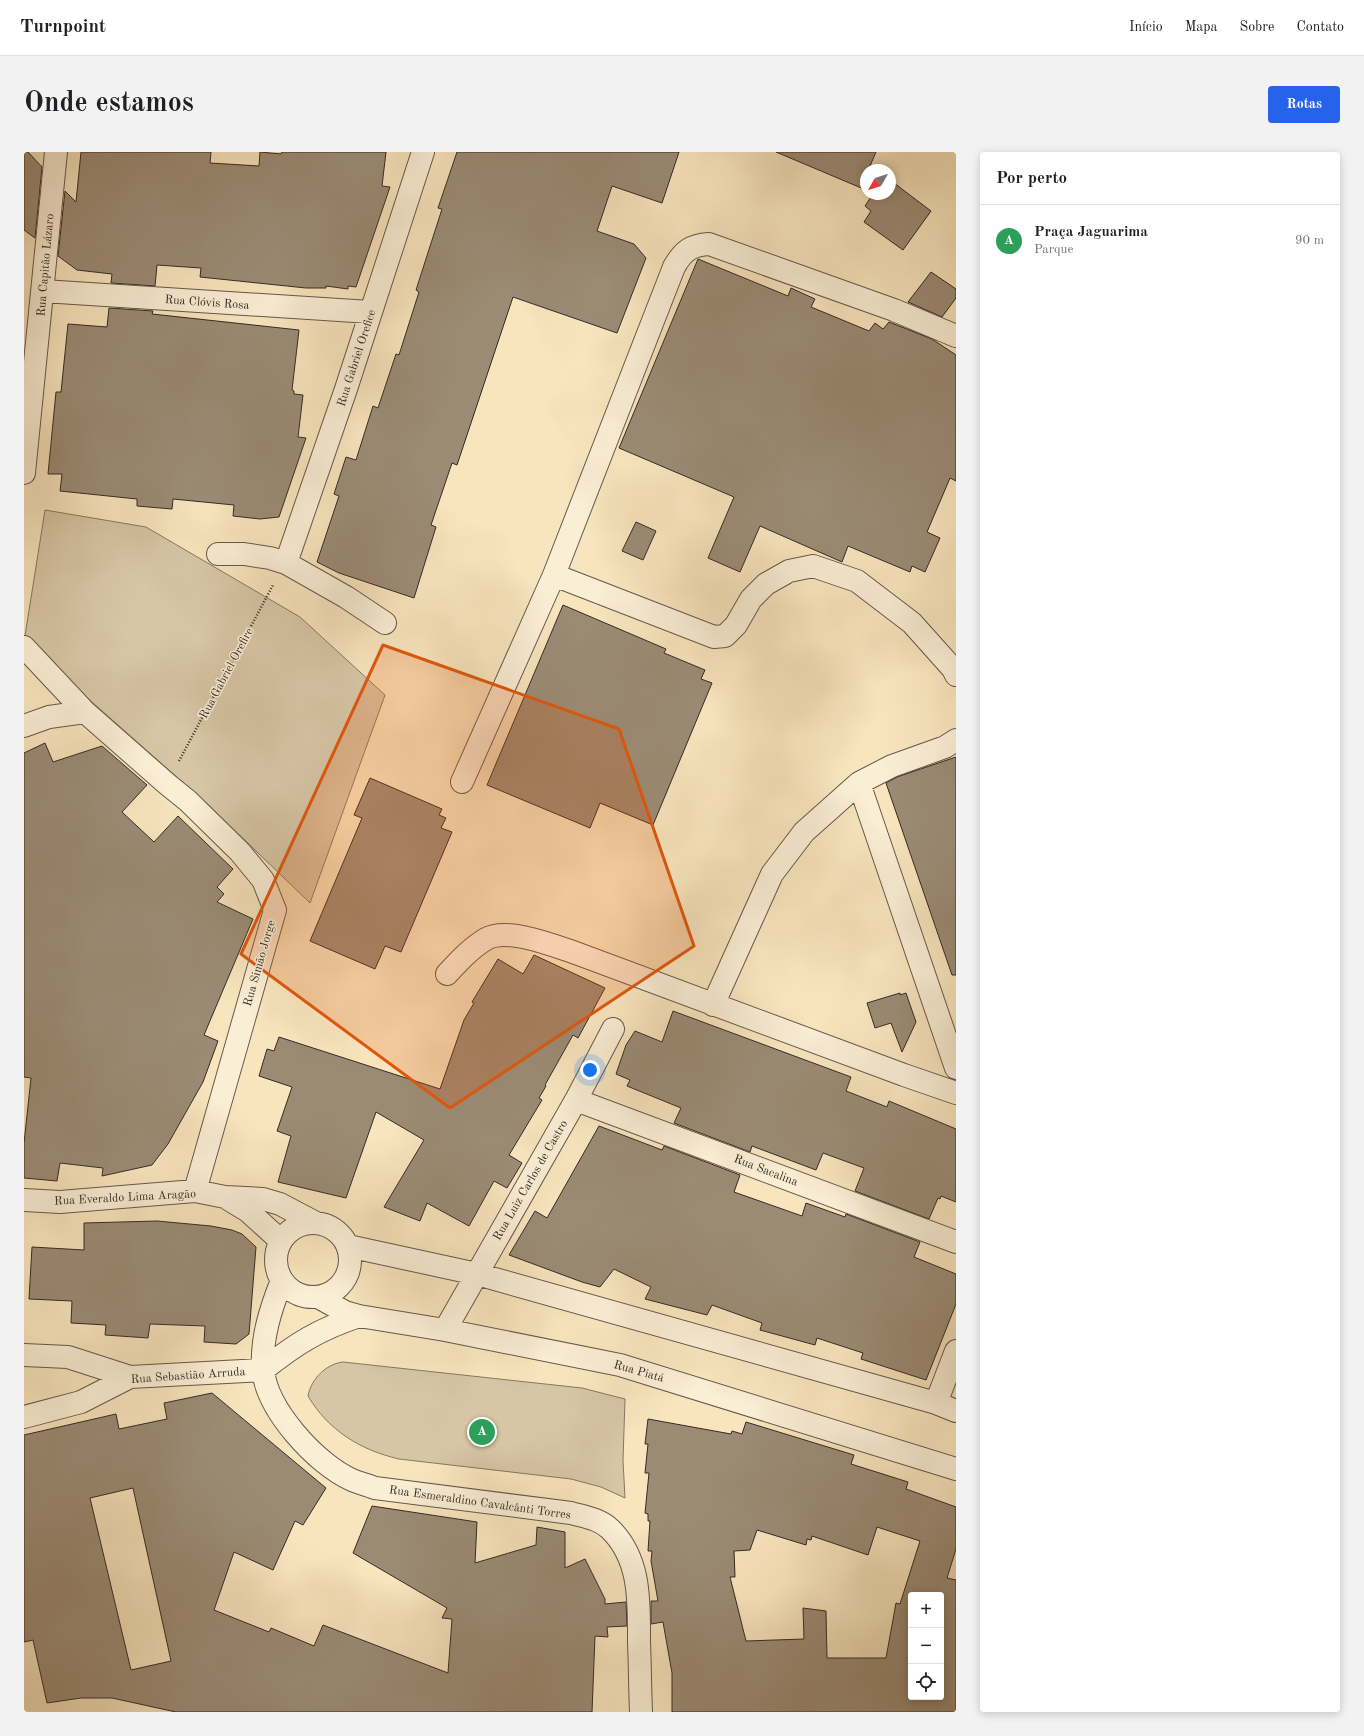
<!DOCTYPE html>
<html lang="pt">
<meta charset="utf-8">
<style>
:root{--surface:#fff;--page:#f2f2f2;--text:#202124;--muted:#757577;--line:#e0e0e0;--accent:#2563eb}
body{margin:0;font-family:"Old Standard TT",serif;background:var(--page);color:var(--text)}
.controls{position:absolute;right:12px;bottom:12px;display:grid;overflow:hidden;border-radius:4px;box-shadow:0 2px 10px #0003}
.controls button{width:36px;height:36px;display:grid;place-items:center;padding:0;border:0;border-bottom:1px solid var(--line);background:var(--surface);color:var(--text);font:20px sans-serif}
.compass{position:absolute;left:836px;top:12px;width:36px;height:36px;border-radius:50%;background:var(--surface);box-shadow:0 2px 10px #0003;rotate:231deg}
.you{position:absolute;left:566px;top:918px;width:14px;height:14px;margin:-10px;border:3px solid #fff;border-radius:50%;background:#1a73e8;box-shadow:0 0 0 6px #1a73e833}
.badge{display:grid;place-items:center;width:26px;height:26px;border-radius:50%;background:var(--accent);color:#fff;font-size:13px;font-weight:700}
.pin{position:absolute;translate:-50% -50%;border:2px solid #fff;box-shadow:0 1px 4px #0006}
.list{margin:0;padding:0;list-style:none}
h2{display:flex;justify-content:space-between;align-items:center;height:52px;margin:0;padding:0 16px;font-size:17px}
h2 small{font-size:13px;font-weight:400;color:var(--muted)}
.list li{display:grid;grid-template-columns:26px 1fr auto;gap:12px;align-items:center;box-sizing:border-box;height:72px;padding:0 16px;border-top:1px solid var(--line)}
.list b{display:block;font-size:15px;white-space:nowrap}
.list p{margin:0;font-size:13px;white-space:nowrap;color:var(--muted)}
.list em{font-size:13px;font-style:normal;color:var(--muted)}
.icon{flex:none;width:22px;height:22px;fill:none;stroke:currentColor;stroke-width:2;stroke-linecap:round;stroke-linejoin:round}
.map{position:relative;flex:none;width:932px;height:1560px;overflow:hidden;border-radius:4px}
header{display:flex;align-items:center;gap:24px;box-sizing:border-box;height:56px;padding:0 20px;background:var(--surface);border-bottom:1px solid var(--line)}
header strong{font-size:19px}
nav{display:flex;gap:22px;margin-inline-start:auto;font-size:14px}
.intro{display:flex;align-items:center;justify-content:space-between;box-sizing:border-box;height:96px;padding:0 24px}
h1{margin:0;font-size:28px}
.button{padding:10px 18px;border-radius:4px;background:var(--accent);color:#fff;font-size:14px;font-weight:700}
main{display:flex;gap:24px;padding:0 24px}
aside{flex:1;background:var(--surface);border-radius:4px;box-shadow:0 2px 10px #0003}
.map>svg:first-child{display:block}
.green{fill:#d7c5a4;stroke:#867764}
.building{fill:#9b8b75;stroke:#362925;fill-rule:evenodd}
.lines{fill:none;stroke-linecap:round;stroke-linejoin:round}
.minor-casing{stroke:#66584b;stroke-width:24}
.path{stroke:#362925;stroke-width:2.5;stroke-dasharray:1 2;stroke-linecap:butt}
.minor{stroke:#faeed5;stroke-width:22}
.marked{fill:#df570d;fill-opacity:0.2;stroke:#df570d;stroke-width:3;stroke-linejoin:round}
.labels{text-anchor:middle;stroke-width:3;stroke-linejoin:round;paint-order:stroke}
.street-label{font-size:12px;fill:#362925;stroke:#faeed5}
</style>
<header>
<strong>Turnpoint</strong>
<nav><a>Início</a><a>Mapa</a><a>Sobre</a><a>Contato</a></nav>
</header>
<div class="intro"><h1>Onde estamos</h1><a class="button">Rotas</a></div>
<main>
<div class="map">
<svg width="932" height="1560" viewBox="0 0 932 1560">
<rect width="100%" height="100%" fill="#f8e5be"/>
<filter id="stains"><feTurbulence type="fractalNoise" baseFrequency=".005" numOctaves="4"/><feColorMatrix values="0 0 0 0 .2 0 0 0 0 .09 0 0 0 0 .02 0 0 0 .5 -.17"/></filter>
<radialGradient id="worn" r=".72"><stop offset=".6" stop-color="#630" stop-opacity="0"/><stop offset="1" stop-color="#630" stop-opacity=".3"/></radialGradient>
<!-- green -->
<path class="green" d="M21,358L122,375L276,465L361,543L286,751L181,650L0,490Z
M319,1210L558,1236L601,1247L599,1308L601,1346L577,1335L547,1327L375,1307C336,1298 304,1278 284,1244C287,1227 302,1212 319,1210Z"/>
<!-- building -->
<path class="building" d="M0,0H4L18,15L11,86L0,78Z
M57,0H187L186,11L235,14L236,0L257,2L258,0H362L358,34L366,35L332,135L324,134V137L302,134V136H282L176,125L177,116L133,113L131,134L87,131L88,122L53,118L34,104L41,39L52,50Z
M433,0H655L638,51L588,34L573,79L610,92L622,106L593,181L489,145L433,313L428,311L407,373L412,375L390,446L315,421L293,410L315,344L310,342L322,305L332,308L349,254L354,256L372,202L375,203L395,140L392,138L418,57L414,56Z
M752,0H852L846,14L852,18H842V38Z
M866,28L907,59L879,98L840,70L847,59L841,54L849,42H866Z
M674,107L764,144L767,136L791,147L787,155L845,179L851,171L859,177L865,170L908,187L932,203V329L926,326L903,380L916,386L901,420L888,414L886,420L824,394L818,410L736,374L716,420L684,406L710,345L595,296Z
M907,120L932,137V146L918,165L884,150Z
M85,156L129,159L128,162L275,178L268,238L270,239V242L279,243L274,285L282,286L255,365L236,367L209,364L210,353L149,347L148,357L113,354V347L36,339L38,322H24L32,240H37L44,172L83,175Z
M612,370L632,379L619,408L598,399Z
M539,453L642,497L640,501L681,518L677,527L688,531L629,673L576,651L566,676L463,633Z
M21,591L29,610L78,594L123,633L98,660L130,690L154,664L209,717L193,735L200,742L193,750L229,767L180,883L194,889L179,930L144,992L128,1013L78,1024L79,1016L36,1011L33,1029L0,1026V991L7,926L0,925V601Z
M932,605V823H928L862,631L873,625Z
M346,626L418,657L415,663L422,666L417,676L428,680L377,800L361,794L351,817L286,789L338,666L330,663Z
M510,803L581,836L554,886L549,883L521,933L522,934L515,946L518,948L485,1003L498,1011L483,1036L470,1029L445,1074L403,1051L396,1069L360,1055L400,988L352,960L322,1046L254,1030L267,984L253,979L268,935L235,924L243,897L250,899L255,885L416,937L440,868L450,851L448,850L474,807L499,822Z
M876,841V843L882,841L892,870L878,900L867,871L851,876L843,851Z
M649,859L827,925L822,939L863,955L865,949L932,977V1050L917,1044L916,1047L914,1046L905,1067L831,1039L840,1016L799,1001L792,1018L728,994L726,1000L650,971L657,956L603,934L606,928L592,922L602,893L611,879L638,890Z
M575,974L638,998L640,994L716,1023L710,1040L778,1064L782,1051L821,1065L822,1062L896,1090L890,1105L932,1122V1152L902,1228L837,1207L839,1201L793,1186L791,1193L736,1178L738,1171L688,1153L683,1163L621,1147L627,1135L590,1117L576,1135L558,1130L485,1103L511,1059L523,1066Z
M133,1069L187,1074L208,1078L218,1082L232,1095L225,1182L212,1192L180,1190L181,1174L126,1172L124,1186L81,1183L82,1173L47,1171L48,1149L5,1147L8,1095L60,1098V1071Z
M188,1241L302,1336L279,1373L271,1369L249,1418L210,1400L190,1458L245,1480L247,1476L290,1494L299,1473L424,1521L428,1467L418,1466L423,1456L329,1401L348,1354L453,1370L451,1411L512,1393L513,1375L541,1380V1416L561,1407L581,1447V1452L602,1450L603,1474L583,1475L584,1485L571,1484L568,1560H152L88,1546H57L23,1551L9,1488L0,1490V1283L92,1262L95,1277L143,1267L140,1251ZM109,1336L147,1509L107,1518L66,1346Z
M624,1267L707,1282L708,1279L718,1282L722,1270L830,1303L827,1312L884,1330L882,1337L932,1355V1397L923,1426L932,1428V1560H648V1521L639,1470L627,1472V1449H634L627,1409L628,1399H624L626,1369H624V1362L621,1361L625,1321H621L624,1292H621ZM853,1375L896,1389L876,1452L872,1451L862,1506H803L802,1459L779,1456L780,1487L722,1489L706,1425H711L710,1399L726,1398L733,1378L782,1393L783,1387L787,1388L788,1384L844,1403ZM887,1443H917V1545H887Z"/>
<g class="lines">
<defs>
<path id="minor" d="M19,139L346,160
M0,321L32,0
M194,402H220L246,406L262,411L322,445L361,471
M262,411L322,237L399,0
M530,423L650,115C659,99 667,93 685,92L870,158L932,184
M0,495L61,560L143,632L164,649L216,700L239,728L251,758L171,1039
M0,574L25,565L61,560
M932,588L921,595L868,614L835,631L932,916
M438,630L530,423L690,485L701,484L712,473L727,447L742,432L765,419L789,414L833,429L888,471L929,517L932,523
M423,822C435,809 447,796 462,787C483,775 528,793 549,800L880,923L932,941
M689,853L748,722L780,680L835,631
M552,948L932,1090
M201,1045L224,1059L257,1089
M0,1048L36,1050L171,1039L201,1045L239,1047L256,1052L292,1071
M252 1108a37 37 0 1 1 74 0a37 37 0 1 1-74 0Z
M324,1094L453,1122L912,1251L932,1259
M258,1128C247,1156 237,1186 239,1217C242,1257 292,1312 328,1328C335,1331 343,1333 351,1336L547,1361C561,1365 576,1367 586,1377C617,1407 615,1450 615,1490C616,1513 616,1537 617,1560
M294,1145L321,1160L335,1164L421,1178L596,1213L932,1317
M421,1178L552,948L589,877
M0,1203L44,1205L106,1225
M239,1218C273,1191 294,1178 335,1164
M912,1251L932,1199
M0,1265L57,1250L106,1225L239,1218"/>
</defs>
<!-- minor casing -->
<use href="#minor" class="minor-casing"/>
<!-- path -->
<path class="path" d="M155,609L249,433"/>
<!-- minor -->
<use href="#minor" class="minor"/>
</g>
<!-- marked area -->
<path class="marked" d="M359,493L595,577L670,794L426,956L217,802Z"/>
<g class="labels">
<!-- street labels -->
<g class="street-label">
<text transform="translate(21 113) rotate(-85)" y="4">Rua Capitão Lázaro</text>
<text transform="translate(183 150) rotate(4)" y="4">Rua Clóvis Rosa</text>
<text transform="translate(332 206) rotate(-72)" y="4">Rua Gabriel Orefice</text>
<text transform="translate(202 521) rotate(-62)" y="4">Rua Gabriel Orefire</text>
<text transform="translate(235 811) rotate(-74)" y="4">Rua Simão Jorge</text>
<text transform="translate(742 1018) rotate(21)" y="4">Rua Sacalina</text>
<text transform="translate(506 1028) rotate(-60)" y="4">Rua Luiz Carlos de Castro</text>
<text transform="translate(101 1045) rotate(-3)" y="4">Rua Everaldo Lima Aragão</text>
<text transform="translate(615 1219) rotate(16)" y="4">Rua Piatá</text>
<text transform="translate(164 1223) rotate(-4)" y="4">Rua Sebastião Arruda</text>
<text transform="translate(456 1350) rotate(8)" y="4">Rua Esmeraldino Cavalcânti Torres</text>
</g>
</g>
<rect width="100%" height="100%" filter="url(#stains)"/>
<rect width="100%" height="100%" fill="url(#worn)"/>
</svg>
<div class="controls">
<button>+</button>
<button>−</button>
<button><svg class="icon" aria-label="locate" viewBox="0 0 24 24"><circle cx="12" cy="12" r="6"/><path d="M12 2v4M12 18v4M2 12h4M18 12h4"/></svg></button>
</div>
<svg class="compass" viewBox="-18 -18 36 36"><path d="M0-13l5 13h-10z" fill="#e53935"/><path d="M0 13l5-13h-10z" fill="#757577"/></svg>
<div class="you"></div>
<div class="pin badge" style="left:458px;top:1280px;background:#2e9e5b">A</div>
</div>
<aside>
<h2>Por perto<small></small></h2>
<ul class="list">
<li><span class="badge" style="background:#2e9e5b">A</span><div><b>Praça Jaguarima</b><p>Parque</p></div><em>90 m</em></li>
</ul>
</aside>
</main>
